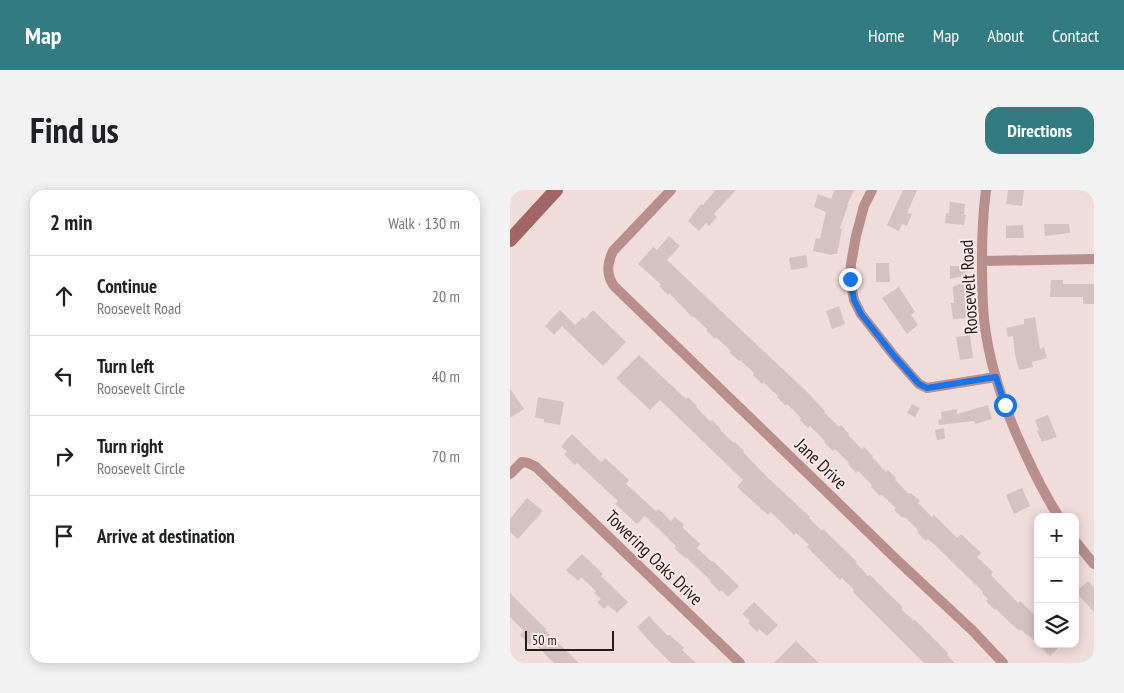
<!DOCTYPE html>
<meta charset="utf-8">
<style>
:root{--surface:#fff;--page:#f2f2f2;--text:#202124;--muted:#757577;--line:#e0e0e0;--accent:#327b81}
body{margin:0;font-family:"PT Sans Narrow",sans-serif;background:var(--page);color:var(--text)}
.controls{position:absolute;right:15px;bottom:15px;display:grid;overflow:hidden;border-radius:10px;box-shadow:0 2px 12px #0003}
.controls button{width:45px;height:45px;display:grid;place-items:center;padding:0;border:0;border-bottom:1px solid var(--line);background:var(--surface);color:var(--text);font:25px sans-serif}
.scale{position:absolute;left:15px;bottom:12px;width:89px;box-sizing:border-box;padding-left:5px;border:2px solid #231c1c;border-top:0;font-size:14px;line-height:18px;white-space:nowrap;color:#231c1c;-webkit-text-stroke:4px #fdeae8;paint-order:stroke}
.stop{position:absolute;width:15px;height:15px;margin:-11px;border:4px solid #1a73e8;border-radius:50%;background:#fff}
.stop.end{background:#1a73e8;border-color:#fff;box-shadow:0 1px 5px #0008}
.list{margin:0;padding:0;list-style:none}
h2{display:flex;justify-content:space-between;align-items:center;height:65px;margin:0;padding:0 20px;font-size:21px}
h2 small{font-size:16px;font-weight:400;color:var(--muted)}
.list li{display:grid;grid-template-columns:32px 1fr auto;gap:15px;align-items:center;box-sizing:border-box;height:80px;padding:0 20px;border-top:1px solid var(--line)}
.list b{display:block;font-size:19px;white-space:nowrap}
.list p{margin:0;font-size:16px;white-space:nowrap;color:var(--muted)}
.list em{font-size:16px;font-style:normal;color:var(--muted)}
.icon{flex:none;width:28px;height:28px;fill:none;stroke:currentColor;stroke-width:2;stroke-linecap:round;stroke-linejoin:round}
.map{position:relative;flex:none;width:584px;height:473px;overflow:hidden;border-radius:15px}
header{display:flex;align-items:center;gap:30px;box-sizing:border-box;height:70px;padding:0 25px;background:var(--accent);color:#fff}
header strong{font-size:24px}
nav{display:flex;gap:28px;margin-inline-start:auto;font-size:18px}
.intro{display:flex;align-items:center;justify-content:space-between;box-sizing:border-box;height:120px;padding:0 30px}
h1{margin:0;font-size:35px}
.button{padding:12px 22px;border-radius:15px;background:var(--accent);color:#fff;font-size:18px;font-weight:700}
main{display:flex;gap:30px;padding:0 30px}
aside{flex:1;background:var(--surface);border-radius:15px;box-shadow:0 2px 12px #0003}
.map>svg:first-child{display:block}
.building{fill:#d4c1c0}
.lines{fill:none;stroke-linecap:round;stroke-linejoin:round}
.street{stroke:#b88f8c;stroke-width:10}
.secondary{stroke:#a16663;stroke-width:14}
.route{stroke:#1a73e8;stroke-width:6}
.labels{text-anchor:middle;stroke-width:4;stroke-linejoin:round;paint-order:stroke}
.street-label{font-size:18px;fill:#231c1c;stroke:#fdeae8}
</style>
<header>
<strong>Map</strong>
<nav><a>Home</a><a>Map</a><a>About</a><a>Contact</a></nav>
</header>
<div class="intro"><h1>Find us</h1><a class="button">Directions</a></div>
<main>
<aside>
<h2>2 min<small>Walk · 130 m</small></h2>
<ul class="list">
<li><svg class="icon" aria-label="ahead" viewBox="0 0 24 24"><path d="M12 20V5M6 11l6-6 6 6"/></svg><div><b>Continue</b><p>Roosevelt Road</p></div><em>20 m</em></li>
<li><svg class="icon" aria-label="left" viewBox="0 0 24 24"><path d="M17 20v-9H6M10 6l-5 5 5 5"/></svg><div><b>Turn left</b><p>Roosevelt Circle</p></div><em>40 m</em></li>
<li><svg class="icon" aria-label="right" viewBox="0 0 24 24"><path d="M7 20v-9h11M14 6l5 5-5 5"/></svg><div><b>Turn right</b><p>Roosevelt Circle</p></div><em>70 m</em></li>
<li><svg class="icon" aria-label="arrive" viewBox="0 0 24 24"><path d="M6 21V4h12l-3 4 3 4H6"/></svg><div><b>Arrive at destination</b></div></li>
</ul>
</aside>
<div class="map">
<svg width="584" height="473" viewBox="0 0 584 473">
<rect width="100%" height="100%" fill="#efdcdb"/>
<!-- building -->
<path class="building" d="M204,0H226L204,24L207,27L199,36L196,33L189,41L178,31L191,14L193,15L205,1Z
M325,0H344L337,15H338L330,38L332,39L327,64H322V65L303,61L306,48L310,49L316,22L304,17L308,4L321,9Z
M393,0H407L397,23L402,24L397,36L392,34L389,41L377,35Z
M498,0H514L512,16L496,14Z
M440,12L455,14L454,25H456L454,35L435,33L436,23L439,24Z
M534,34H559L560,43L535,46Z
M513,35L514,48H496V36Z
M159,46L170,56L157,70L296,201L315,221L314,222L329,237L331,235L339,244L338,245L352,259L354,257L363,266L362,267L376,282L378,280L386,288L385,290L399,304L401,303L410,311L408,313L422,327L424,325L447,348L451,344L471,363L467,367L483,382L481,385L508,413L510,411L528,428V454H552L540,466L518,445V446L511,439L509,441L486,419L485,420L476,411L478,409L472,403L473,402L424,354L418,349L416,351L407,342L409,341L395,327L393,328L384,320L386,318L371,304L370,306L361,297L362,295L348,281L346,283L338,274L339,273L325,259L323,261L314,252L315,251L300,236L298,238L290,230L291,228L277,214L276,216L267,207L268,206L253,192L252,194L243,185L244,183L230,170L229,171L220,163L221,161L206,147L205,149L196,140L197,139L183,126L182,127L159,103L158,105L149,96L151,95L145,89L128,74L143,57L147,60Z
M296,65L298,77L281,80L279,68Z
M366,73H379L380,92H366Z
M440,76H457V85L440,89Z
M457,90L456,117L457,128L443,129L441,113H444L443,97Z
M541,90H553V94H584V114H573V107H540Z
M389,97L405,122L401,125L408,135L397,144L372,108Z
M329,116L335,134L322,139L316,121Z
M50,120L65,135L73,127L75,129L83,120L116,152L93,176L52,136L44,145L35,136Z
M525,127L530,159L534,157L537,168L522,172L523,177L509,180L505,165L503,146L498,147L496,138L514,134V129Z
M460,145L463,168L450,170L446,147Z
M129,165L176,209L178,207L187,216L186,217L200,231L202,230L211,239L210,240L224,253L225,252L234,261L233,262L257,287L300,327L299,328L312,341L313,339L347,372L346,373L358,386L360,385L382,407L393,417L391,419L404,431L405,430L438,463L437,465L445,473H414L343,402L344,400L332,388L330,390L297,357L299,355L286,343L284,345L261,322L258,325L227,297L233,290L150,210L140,220L106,188Z
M0,199L14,219L0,228Z
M28,207L54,212L50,235L34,232V229L25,227Z
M402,214L410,218L405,227L397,223Z
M478,215L482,229L465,234L464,231L429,235L428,230L432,229L431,222L447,219V224Z
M538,225L547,247L532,252L527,241L529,240L525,230Z
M434,238L435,249L427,250L425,240Z
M62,244L91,272L95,268L119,290L116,294L146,321L149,319L161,331L165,327L174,335L172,337L190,354L187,358L202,372L203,371L229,396L218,407L211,400L210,402L200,392L201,391L177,368L176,369L164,358L166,356L135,326L127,334L105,314L108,311L67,273L65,275L54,264L57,262L51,256Z
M512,298L520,316L504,324L496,305Z
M17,308L33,321L8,349L0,342V329Z
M72,364L93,384L91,386L118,412L107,423L98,415L94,419L87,412L91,409L84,403L86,401L71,387L68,391L56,380Z
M578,391L584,398V422L566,402Z
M0,403L36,439L35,440L69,473H44L23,452L20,455L10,445L14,441L0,427Z
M244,412L268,435L257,446L249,439L247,442L238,433L240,431L232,424Z
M139,426L158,446L160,445L174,458L172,460L186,473H161L141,453L127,437Z
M286,451L309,473H264Z"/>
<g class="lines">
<!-- street -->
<path class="street" d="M161,0L103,61C97,74 96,84 104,96L387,370L463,441L493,473
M362,0L354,16L346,46L341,74L340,89L344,110L351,124L385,167L409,194L417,198L486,187
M476,0C473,23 472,45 472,68C472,89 472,109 474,129C479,176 495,221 515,263C525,285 536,307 549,327
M472,71L584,69
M0,284L12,272L18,273L26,277L230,473
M565,351L584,374"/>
<!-- secondary -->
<path class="secondary" d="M0,50L46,0"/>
</g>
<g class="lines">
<!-- route -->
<path class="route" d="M340,89L344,110L351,124L385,167L409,194L417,198L486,187L495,215"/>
</g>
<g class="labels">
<!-- street labels -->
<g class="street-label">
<text transform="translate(459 97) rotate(-93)" y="6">Roosevelt Road</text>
<text transform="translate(311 274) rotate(44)" y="6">Jane Drive</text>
<text transform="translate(144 368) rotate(44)" y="6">Towering Oaks Drive</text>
</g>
</g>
</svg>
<div class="controls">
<button>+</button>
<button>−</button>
<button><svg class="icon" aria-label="layers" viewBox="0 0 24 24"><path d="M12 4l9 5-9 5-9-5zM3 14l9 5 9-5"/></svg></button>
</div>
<div class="scale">50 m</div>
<div class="stop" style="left:495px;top:215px"></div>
<div class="stop end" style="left:340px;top:89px"></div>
</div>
</main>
